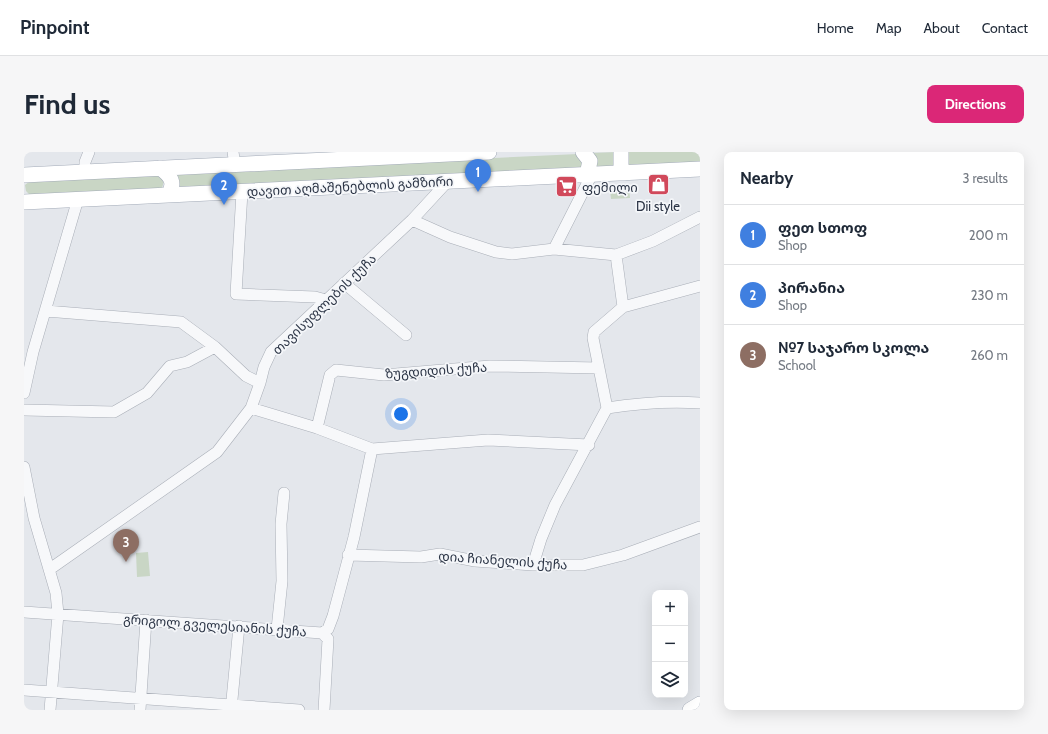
<!DOCTYPE html>
<meta charset="utf-8">
<style>
:root{--surface:#fff;--page:#f6f6f7;--text:#1f2937;--muted:#747a83;--line:#e0e1e3;--accent:#db2777}
body{margin:0;font-family:Cabin,"Noto Sans Georgian",sans-serif;background:var(--page);color:var(--text)}
.controls{position:absolute;right:12px;bottom:12px;display:grid;overflow:hidden;border-radius:8px;box-shadow:0 4px 16px #0002}
.controls button{width:36px;height:36px;display:grid;place-items:center;padding:0;border:0;border-bottom:1px solid var(--line);background:var(--surface);color:var(--text);font:20px sans-serif}
.you{position:absolute;left:377px;top:262px;width:14px;height:14px;margin:-10px;border:3px solid #fff;border-radius:50%;background:#1a73e8;box-shadow:0 0 0 6px #1a73e833}
.badge{display:grid;place-items:center;width:26px;height:26px;border-radius:50%;background:var(--accent);color:#fff;font-size:13px;font-weight:700}
.pin{position:absolute;translate:-50% -33px;filter:drop-shadow(0 1px 2px #0008)}
.pin::after{content:'';position:absolute;top:21px;width:14px;height:12px;background:inherit;clip-path:polygon(0 0,100% 0,50% 100%)}
.list{margin:0;padding:0;list-style:none}
h2{display:flex;justify-content:space-between;align-items:center;height:52px;margin:0;padding:0 16px;font-size:17px}
h2 small{font-size:13px;font-weight:400;color:var(--muted)}
.list li{display:grid;grid-template-columns:26px 1fr auto;gap:12px;align-items:center;box-sizing:border-box;height:60px;padding:0 16px;border-top:1px solid var(--line)}
.list b{display:block;font-size:15px;white-space:nowrap}
.list p{margin:0;font-size:13px;white-space:nowrap;color:var(--muted)}
.list em{font-size:13px;font-style:normal;color:var(--muted)}
.icon{flex:none;width:22px;height:22px;fill:none;stroke:currentColor;stroke-width:2;stroke-linecap:round;stroke-linejoin:round}
.map{position:relative;flex:none;width:676px;height:558px;overflow:hidden;border-radius:8px}
header{display:flex;align-items:center;gap:24px;box-sizing:border-box;height:56px;padding:0 20px;background:var(--surface);border-bottom:1px solid var(--line)}
header strong{font-size:19px}
nav{display:flex;gap:22px;margin-inline-start:auto;font-size:14px}
.intro{display:flex;align-items:center;justify-content:space-between;box-sizing:border-box;height:96px;padding:0 24px}
h1{margin:0;font-size:28px}
.button{padding:10px 18px;border-radius:8px;background:var(--accent);color:#fff;font-size:14px;font-weight:700}
main{display:flex;gap:24px;padding:0 24px}
aside{flex:1;background:var(--surface);border-radius:8px;box-shadow:0 4px 16px #0002}
.map>svg:first-child{display:block}
.green{fill:#c9d6c5}
.lines{fill:none;stroke-linecap:round;stroke-linejoin:round}
.minor-casing{stroke:#a9aeb7;stroke-width:12}
.major-casing{stroke:#a3abb8;stroke-width:16}
.minor{stroke:#f7f8fa;stroke-width:11}
.major{stroke:#fff;stroke-width:15}
.labels{text-anchor:middle;stroke-width:3.5;stroke-linejoin:round;paint-order:stroke}
.street-label{font-size:13px;fill:#2b3445;stroke:#f4f6f9}
.poi-label{font-size:13px;fill:#2b3445;stroke:#f4f6f9;text-anchor:start}
</style>
<header>
<strong>Pinpoint</strong>
<nav><a>Home</a><a>Map</a><a>About</a><a>Contact</a></nav>
</header>
<div class="intro"><h1>Find us</h1><a class="button">Directions</a></div>
<main>
<div class="map">
<svg width="676" height="558" viewBox="0 0 676 558">
<rect width="100%" height="100%" fill="#e4e7ec"/>
<!-- green -->
<path class="green" d="M593,0V15L568,17L567,1Z
M603,0H676V11L606,14L603,13Z
M554,2L559,7V14L555,17L155,37L152,24L154,21Z
M136,22L140,29L138,36L7,44L2,39L1,33L6,29Z
M605,36L606,46L587,47L586,37Z
M124,400L126,424L113,425L112,401Z"/>
<g class="lines">
<defs>
<path id="minor" d="M209,0L211,13
M61,20V10L65,0
M218,40L212,142L291,145L302,148
M388,68L426,85L472,100L488,102L530,97L592,103L629,89L676,65
M530,97L568,22
M592,103L599,155
M320,131L382,183
M22,159L157,170L191,195L222,224L236,231
M0,241L9,200L54,47
M227,256L293,276L348,297L464,288L565,293
M583,256C615,251 644,249 676,251
M0,258L90,260L123,241L146,214L163,210L191,195
M293,276L306,223L312,218L360,223L466,214L575,216
M0,315L10,366L32,441L34,462L26,558
M324,403L397,405L416,402L451,409L509,413H559L599,403L676,375
M509,413L517,387L531,353L583,256L569,186L570,180L599,155L676,134
M26,417L193,300L227,256L236,231L240,215L247,200L388,68L424,29
M0,460L298,481L304,477L309,464L330,385L348,297
M253,477L258,429L257,372L260,341
M298,481L304,487L300,558
M0,538L275,558
M116,558L122,468
M207,558L215,474"/>
<path id="major" d="M559,0L566,9L564,18L561,23
M597,0V15L601,21
M136,16C147,24 152,31 144,43
M0,23L465,0
M0,50L676,17
M666,558L676,552"/>
</defs>
<!-- minor casing -->
<use href="#minor" class="minor-casing"/>
<!-- major casing -->
<use href="#major" class="major-casing"/>
<!-- minor -->
<use href="#minor" class="minor"/>
<!-- major -->
<use href="#major" class="major"/>
</g>
<!-- icons -->
<defs>
<symbol id="shop-square" viewBox="-11 -11 22 22"><rect x="-9" y="-9" width="18" height="18" rx="4" fill="#d1495b" stroke="#f4f6f9"/><path d="M-5-2.5h2.3a2.7 3.5 0 0 1 5.4 0H5L5.5 6h-11ZM-1.5-2.5h3a1.5 2.3 0 0 0-3 0Z" fill="#fff"/></symbol>
<symbol id="supermarket-square" viewBox="-11 -11 22 22"><rect x="-9" y="-9" width="18" height="18" rx="4" fill="#d1495b" stroke="#f4f6f9"/><path d="M-6-5.5h2.5l.6 2H6L4.5 2H-2.5L-4.4-4H-6ZM-1.5 3.2a1.3 1.3 0 1 0 .1 0ZM3 3.2a1.3 1.3 0 1 0 .1 0Z" fill="#fff"/></symbol>
</defs>
<g fill-rule="evenodd">
<use href="#shop-square" x="622" y="20" width="25" height="25"/>
<use href="#supermarket-square" x="530" y="22" width="25" height="25"/>
</g>
<g class="labels">
<!-- street labels -->
<g class="street-label">
<text transform="translate(326 34) rotate(-3)" y="5">დავით აღმაშენებლის გამზირი</text>
<text transform="translate(300 152) rotate(-44)" y="5">თავისუფლების ქუჩა</text>
<text transform="translate(412 218) rotate(-4)" y="5">ზუგდიდის ქუჩა</text>
<text transform="translate(479 408) rotate(4)" y="5">დია ჩიანელის ქუჩა</text>
<text transform="translate(191 473) rotate(4)" y="5">გრიგოლ გველესიანის ქუჩა</text>
</g>
<!-- poi labels -->
<g class="poi-label">
<text x="558" y="40">ფემილი</text>
<text x="634" y="59" text-anchor="middle">Dii style</text>
</g>
</g>
</svg>
<div class="controls">
<button>+</button>
<button>−</button>
<button><svg class="icon" aria-label="layers" viewBox="0 0 24 24"><path d="M12 4l9 5-9 5-9-5zM3 14l9 5 9-5"/></svg></button>
</div>
<div class="you"></div>
<div class="pin badge" style="left:454px;top:40px;background:#3f7fe0">1</div>
<div class="pin badge" style="left:200px;top:53px;background:#3f7fe0">2</div>
<div class="pin badge" style="left:102px;top:410px;background:#8d6e63">3</div>
</div>
<aside>
<h2>Nearby<small>3 results</small></h2>
<ul class="list">
<li><span class="badge" style="background:#3f7fe0">1</span><div><b>ფეთ სთოფ</b><p>Shop</p></div><em>200 m</em></li>
<li><span class="badge" style="background:#3f7fe0">2</span><div><b>პირანია</b><p>Shop</p></div><em>230 m</em></li>
<li><span class="badge" style="background:#8d6e63">3</span><div><b>№7 საჯარო სკოლა</b><p>School</p></div><em>260 m</em></li>
</ul>
</aside>
</main>
